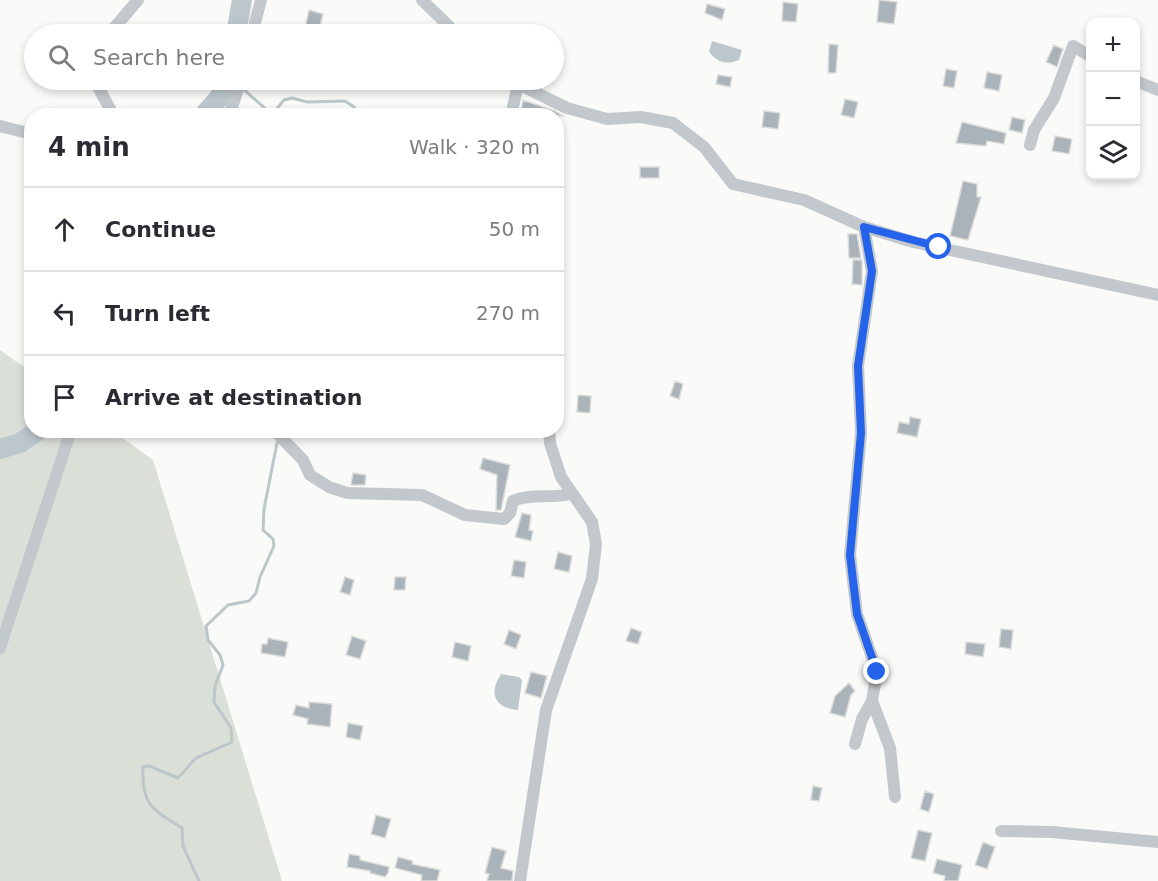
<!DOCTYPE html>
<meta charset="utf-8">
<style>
:root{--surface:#fff;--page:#f2f2f3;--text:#2b2b33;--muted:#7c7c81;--line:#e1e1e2}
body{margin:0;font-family:"DejaVu Sans",sans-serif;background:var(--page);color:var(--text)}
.controls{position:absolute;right:18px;top:18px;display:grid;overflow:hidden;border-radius:12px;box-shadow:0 3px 9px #0003}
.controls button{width:54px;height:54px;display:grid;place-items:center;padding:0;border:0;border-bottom:2px solid var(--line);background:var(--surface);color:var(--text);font:30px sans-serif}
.stop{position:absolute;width:18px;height:18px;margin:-14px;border:4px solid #2563eb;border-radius:50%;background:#fff}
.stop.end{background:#2563eb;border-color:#fff;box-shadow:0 2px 6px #0008}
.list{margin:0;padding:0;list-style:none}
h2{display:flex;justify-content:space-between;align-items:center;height:78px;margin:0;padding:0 24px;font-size:26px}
h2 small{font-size:20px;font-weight:400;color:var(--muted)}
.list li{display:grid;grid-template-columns:39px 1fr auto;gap:18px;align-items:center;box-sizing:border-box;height:84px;padding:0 24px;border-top:2px solid var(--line)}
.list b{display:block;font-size:22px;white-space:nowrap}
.list em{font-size:20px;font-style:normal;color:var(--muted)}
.icon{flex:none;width:33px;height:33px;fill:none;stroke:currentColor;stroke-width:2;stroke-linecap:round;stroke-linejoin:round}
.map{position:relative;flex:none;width:1158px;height:881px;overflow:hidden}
.search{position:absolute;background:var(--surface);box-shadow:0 3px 9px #0003;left:24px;top:24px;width:540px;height:66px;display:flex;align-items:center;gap:15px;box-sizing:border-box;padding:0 21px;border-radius:33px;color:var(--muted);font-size:22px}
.panel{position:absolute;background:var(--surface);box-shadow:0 3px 9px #0003;left:24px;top:108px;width:540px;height:330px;border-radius:24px}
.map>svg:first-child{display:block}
.green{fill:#dadfd7}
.water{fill:#bbc7cb}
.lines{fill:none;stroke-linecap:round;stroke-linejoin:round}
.stream{stroke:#bbc7cb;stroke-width:3}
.river{stroke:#bbc7cb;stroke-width:20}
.building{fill:#aab3b9;stroke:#dcdcda;stroke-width:1.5}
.minor{stroke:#c3c8cc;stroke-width:12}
.route{stroke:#2563eb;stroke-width:8}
</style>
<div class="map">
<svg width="1158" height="881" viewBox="0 0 1158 881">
<rect width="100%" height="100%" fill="#fafaf8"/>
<!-- green -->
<path class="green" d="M0,350L31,372L32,430L113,431L153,460L282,881H0Z"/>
<!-- water -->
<path class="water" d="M712,41L742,50L739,60C727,65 718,63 709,52Z
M501,674L519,677L522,680L518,710C495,708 488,694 501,674Z"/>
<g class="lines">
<!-- stream -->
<path class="stream" d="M227,80L237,85
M242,88L268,111H275L284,100L292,98L307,102L345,101L354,107L360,116
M199,881L183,846L182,828C153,810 141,805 143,767L149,766L178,778L196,758L232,742L231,728L214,702L215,686L223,665L220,655L208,640L206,626L228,605L249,601L256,593L260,577L274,546L273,539L263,530L264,509L277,443"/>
<!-- river -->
<path class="river" d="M236,34L242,0
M203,116L219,98L227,80
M0,449L20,443L39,430"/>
</g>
<!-- building -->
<path class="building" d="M879,0L897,2L894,24L877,22Z
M783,2L798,4L796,22L782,21Z
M707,4L725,9L722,20L705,13Z
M309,10L323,14L319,31L305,27Z
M829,44L838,45L836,73H828Z
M1054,45L1063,49L1057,67L1046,62Z
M946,69L957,71L954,88L943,86Z
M987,72L1002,75L999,91L984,88Z
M718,75L732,77L730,87L716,84Z
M845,99L858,102L854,118L841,115Z
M523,100L555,111L563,116H520Z
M764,111L780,113L778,129L762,127Z
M1012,117L1025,120L1022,133L1009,130Z
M962,122L1006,133L1004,144L987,141L986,146L956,143Z
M1055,136L1072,139L1069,154L1052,151Z
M640,167H659V178H640Z
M963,181L977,184V197H981L968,240L950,236Z
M848,234H857L861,258H849Z
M853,260H862V285L852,284Z
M675,381L683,384L679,399L670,396Z
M578,395L591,396L590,413L577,412Z
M910,417L921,419L917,437L897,433L899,422L909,424Z
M483,458L510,465L501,510H496L497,475L480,469Z
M353,473L366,475L365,485H351Z
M522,513L531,515L529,530L533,531L531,541L515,537Z
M558,552L572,556L569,572L554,569Z
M514,560L526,562L524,578L511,576Z
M345,577L354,580L350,595L340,592Z
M395,577H406L405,590H394Z
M631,628L642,632L638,644L626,641Z
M1001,629L1013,630L1011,649L999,647Z
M509,630L521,635L516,649L504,644Z
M352,636L366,641L360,659L346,655Z
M268,638L288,642L285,657L261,653L262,644H267Z
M455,642L471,646L468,661L452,657Z
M966,642L985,644L983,657L965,654Z
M531,672L547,676L541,698L525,693Z
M849,683L855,691L851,695L845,717L830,713L835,696Z
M309,702L332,704L330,727L307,724L308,719L293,715L296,705L309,708Z
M348,723L363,726L360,740L346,737Z
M813,786L822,788L819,801L811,800Z
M925,791L934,794L929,812L920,809Z
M376,815L391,819L385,838L371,834Z
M918,830L932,833L925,861L911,858Z
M983,842L995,847L987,869L975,865Z
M492,847L506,851L501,868L513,871L512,881H487L489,874L485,873Z
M349,854L360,856V860L389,867L388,873L385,877L370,873V871L347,867Z
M398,857L413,861L412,864L440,870L437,881H421L422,875L395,868Z
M937,859L962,865L958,881H944L945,876L933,873Z"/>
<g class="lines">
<!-- minor -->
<path class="minor" d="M422,0L457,34
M109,34L138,0
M252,34L261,0
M94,80L114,116
M510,80L567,108L607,119L641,117L673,123L704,147L733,184L804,200L864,227L913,242L1158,295
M1136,81L1158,90
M229,116L241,80
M511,116L518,84
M0,126L32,134
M1030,145L1034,130L1054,98L1073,46L1090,56
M864,227L872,271L858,366L861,433L850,555L857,614L877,672L872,701L890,748L895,797
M274,430L303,460L310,475L329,487L347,493L422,495L465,515L504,519L510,513L513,501C530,493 552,499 571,494
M0,648L71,430
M855,744L862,719L872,701
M1001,831L1052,832L1158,842
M520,881L546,710L592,579L596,544L592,522L561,477L550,443L549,430"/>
</g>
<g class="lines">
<!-- route -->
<path class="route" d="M877,672L857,614L850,555L861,433L858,366L872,271L864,227L939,247"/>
</g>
</svg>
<div class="controls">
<button>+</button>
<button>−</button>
<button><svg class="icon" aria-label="layers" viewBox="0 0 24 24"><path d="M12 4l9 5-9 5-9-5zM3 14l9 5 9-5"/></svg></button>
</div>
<div class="stop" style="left:939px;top:247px"></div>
<div class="stop end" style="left:877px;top:672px"></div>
<div class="search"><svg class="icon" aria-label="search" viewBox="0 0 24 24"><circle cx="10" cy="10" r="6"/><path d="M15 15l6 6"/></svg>Search here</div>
<section class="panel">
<h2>4 min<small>Walk · 320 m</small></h2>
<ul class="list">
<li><svg class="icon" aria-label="ahead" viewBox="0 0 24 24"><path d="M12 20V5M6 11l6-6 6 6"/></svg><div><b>Continue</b></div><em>50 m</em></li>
<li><svg class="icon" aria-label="left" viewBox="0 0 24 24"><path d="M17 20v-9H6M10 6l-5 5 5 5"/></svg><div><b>Turn left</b></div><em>270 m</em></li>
<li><svg class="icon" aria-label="arrive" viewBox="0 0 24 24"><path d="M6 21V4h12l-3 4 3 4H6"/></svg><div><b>Arrive at destination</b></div></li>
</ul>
</section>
</div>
